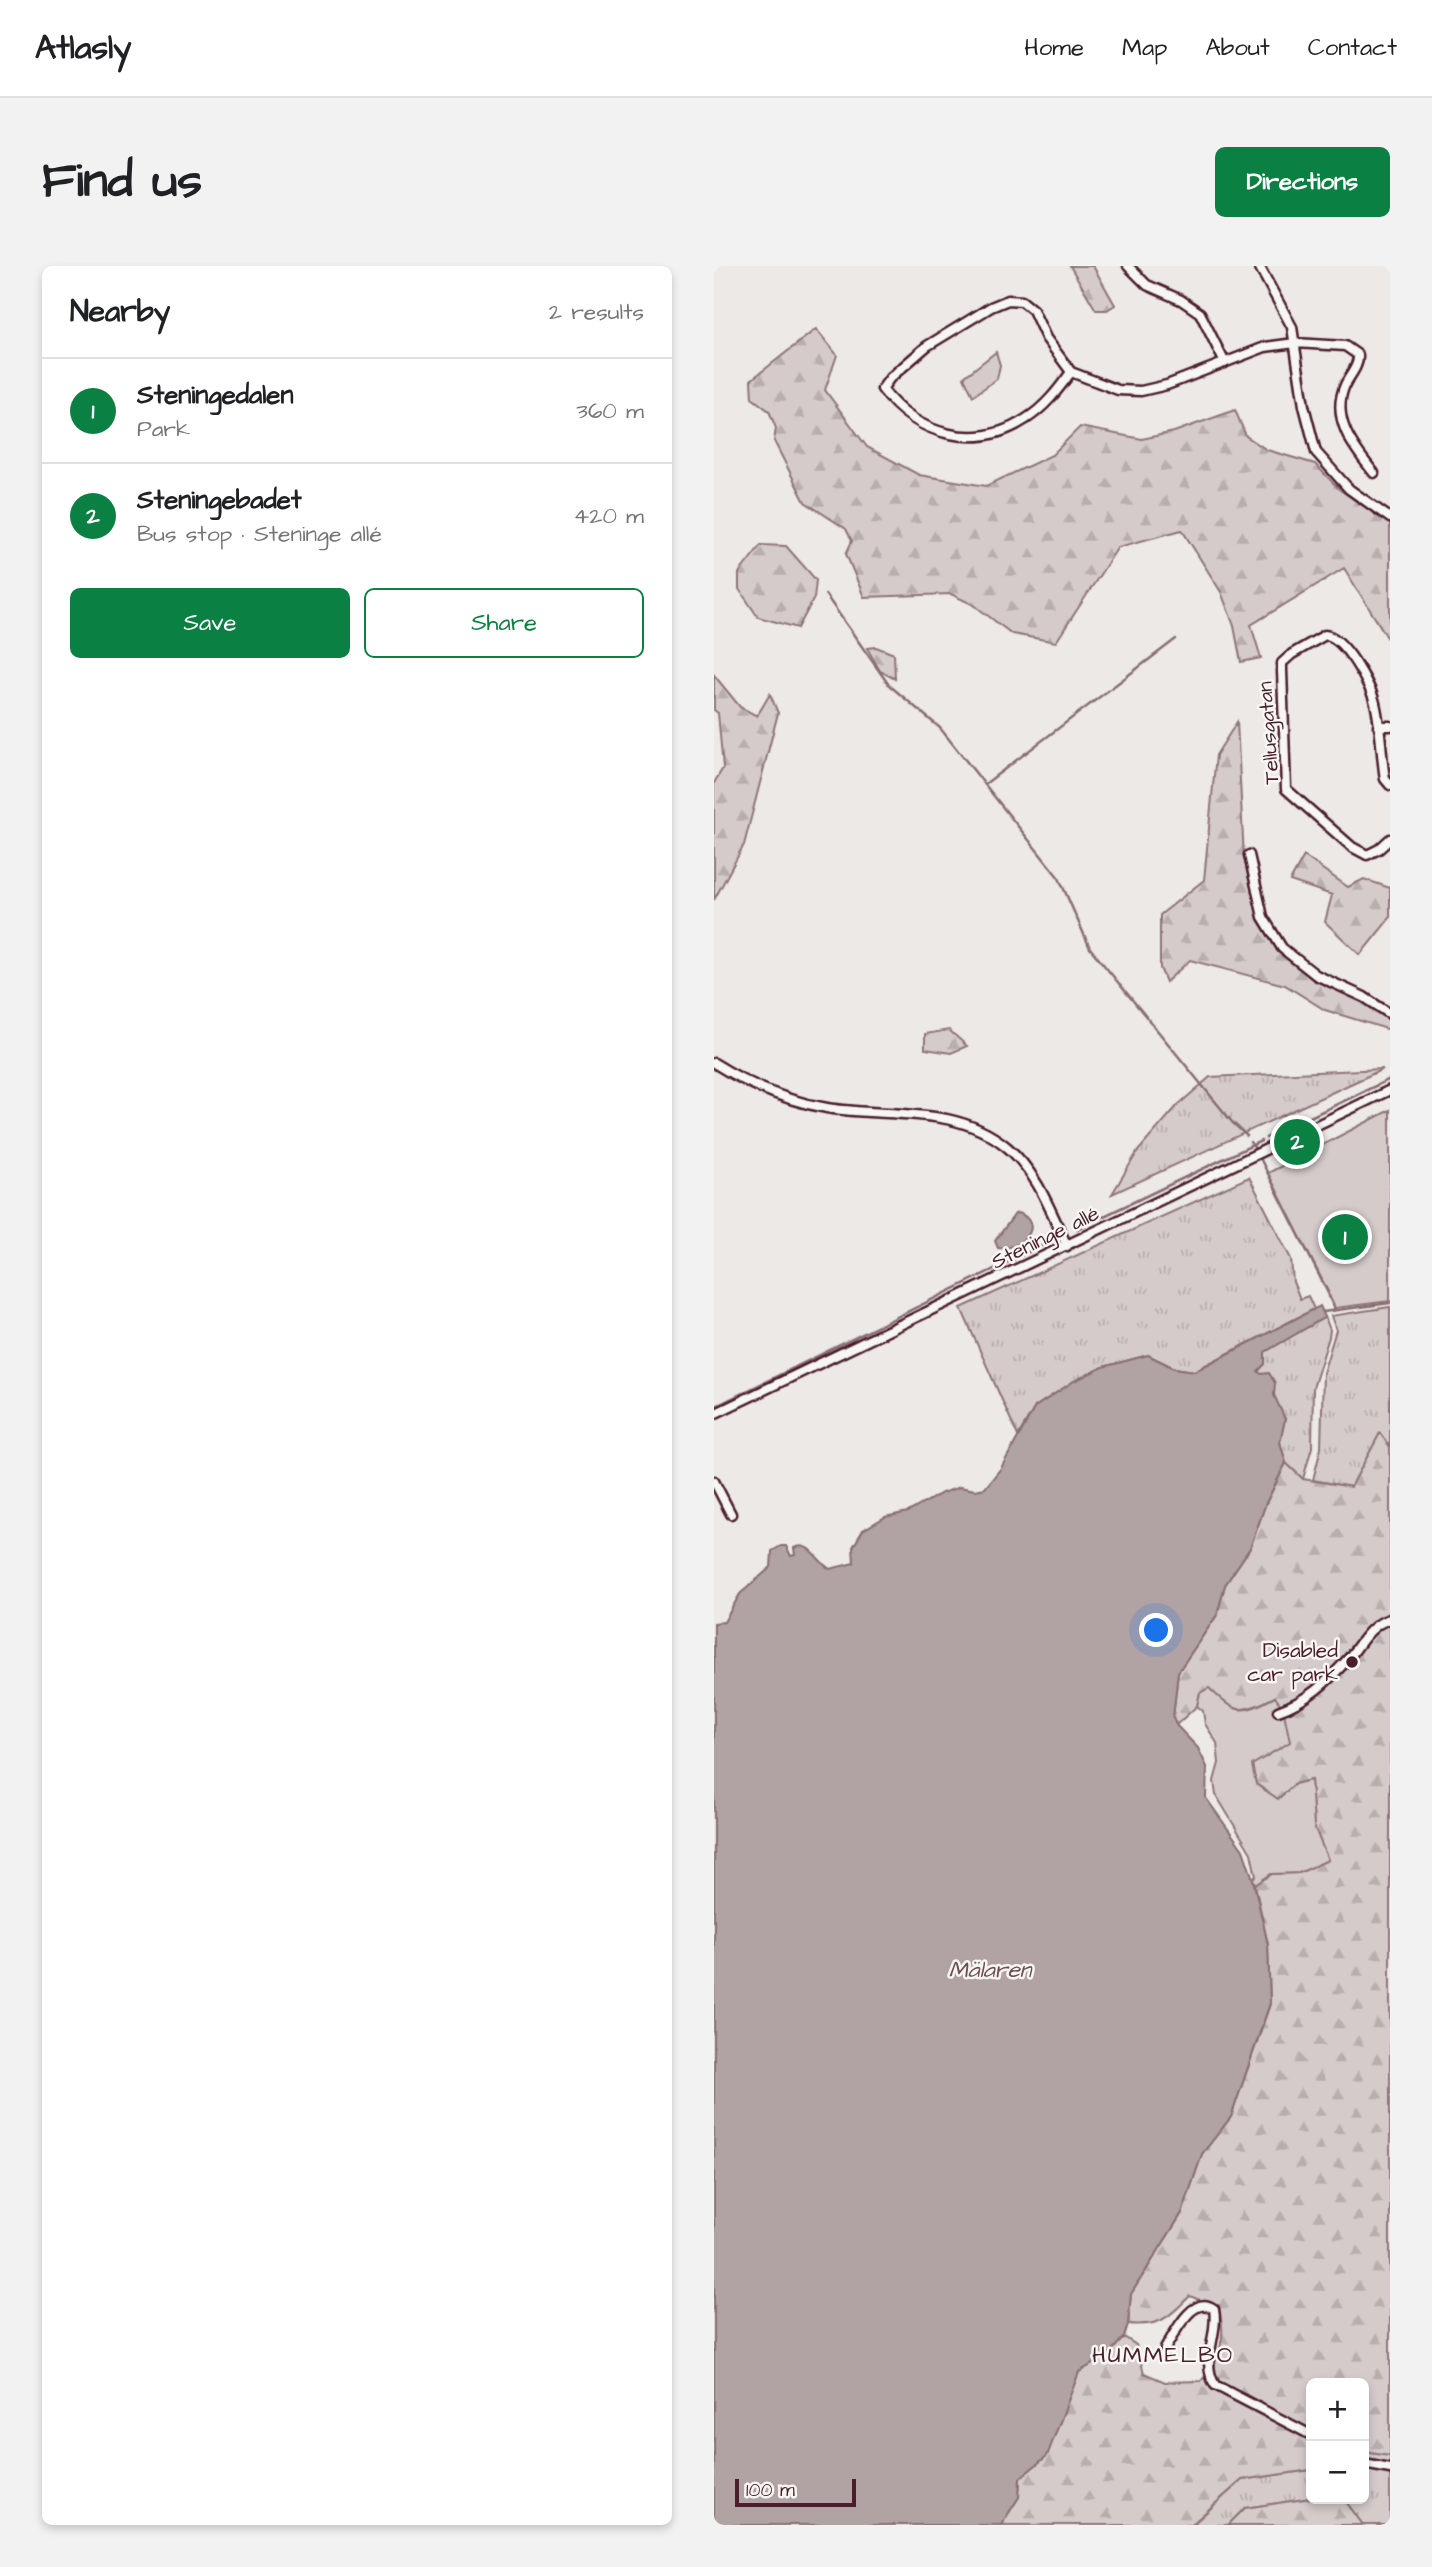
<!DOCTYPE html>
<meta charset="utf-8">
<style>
:root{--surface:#fff;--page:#f2f2f2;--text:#202124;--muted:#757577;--line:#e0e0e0;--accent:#0b8043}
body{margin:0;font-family:"Architects Daughter",sans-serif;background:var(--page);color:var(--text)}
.controls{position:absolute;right:21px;bottom:21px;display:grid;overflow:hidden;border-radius:10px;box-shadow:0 4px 10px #0003}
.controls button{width:63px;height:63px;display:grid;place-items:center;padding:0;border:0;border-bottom:2px solid var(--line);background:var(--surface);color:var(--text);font:35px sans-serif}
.scale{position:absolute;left:21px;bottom:18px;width:121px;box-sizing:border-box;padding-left:7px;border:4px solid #4a1f2b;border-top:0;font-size:19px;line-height:24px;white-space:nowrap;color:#4a1f2b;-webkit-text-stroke:5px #f6f6f2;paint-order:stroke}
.you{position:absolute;left:443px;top:1365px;width:24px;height:24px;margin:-18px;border:5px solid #fff;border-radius:50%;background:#1a73e8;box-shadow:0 0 0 10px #1a73e833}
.badge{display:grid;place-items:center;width:46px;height:46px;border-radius:50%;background:var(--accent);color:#fff;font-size:23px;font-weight:700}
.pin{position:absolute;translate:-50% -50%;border:4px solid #fff;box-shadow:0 2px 7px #0006}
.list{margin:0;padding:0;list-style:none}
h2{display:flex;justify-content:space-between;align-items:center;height:91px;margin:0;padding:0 28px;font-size:30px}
h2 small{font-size:23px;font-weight:400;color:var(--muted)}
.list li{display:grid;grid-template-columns:46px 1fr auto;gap:21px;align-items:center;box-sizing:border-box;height:105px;padding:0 28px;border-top:2px solid var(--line)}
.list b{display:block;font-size:26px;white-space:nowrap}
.list p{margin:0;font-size:23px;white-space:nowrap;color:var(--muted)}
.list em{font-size:23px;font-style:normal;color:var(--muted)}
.actions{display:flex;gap:14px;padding:21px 28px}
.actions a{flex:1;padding:16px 0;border:2px solid var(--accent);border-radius:10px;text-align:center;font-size:24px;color:var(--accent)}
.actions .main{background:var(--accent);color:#fff}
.map{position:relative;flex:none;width:676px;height:2259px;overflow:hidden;border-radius:10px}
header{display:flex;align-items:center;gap:42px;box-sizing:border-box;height:98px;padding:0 35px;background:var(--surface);border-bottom:2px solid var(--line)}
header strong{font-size:33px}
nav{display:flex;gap:38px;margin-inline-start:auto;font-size:24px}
.intro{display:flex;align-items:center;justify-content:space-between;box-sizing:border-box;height:168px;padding:0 42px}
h1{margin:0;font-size:49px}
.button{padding:18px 32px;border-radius:10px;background:var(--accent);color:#fff;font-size:24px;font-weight:700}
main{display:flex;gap:42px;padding:0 42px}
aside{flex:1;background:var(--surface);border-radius:10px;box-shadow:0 4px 10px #0003}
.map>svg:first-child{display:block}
.grass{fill:url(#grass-tufts);stroke:#8f757a;stroke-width:2}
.forest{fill:url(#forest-firs);stroke:#8f757a;stroke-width:2}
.park{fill:#d4cbca;stroke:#8f757a;stroke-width:2}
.water{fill:#b1a2a3;stroke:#886e73;stroke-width:2}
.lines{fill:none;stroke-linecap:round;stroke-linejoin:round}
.stream{stroke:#886e73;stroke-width:2.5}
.minor-casing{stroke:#4a1f2b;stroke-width:13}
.minor{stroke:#f6f6f2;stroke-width:8}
.poi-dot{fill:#4a1f2b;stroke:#f6f6f2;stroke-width:2.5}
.labels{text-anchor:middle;stroke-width:5;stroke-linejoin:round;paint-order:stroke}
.street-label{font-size:21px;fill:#4a1f2b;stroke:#f6f6f2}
.poi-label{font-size:21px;fill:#4a1f2b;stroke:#f6f6f2;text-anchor:end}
.water-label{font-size:23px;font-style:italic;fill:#6e4d55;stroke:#f6f6f2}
.neighbourhood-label{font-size:23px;letter-spacing:2px;fill:#4a1f2b;stroke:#f6f6f2}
</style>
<header>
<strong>Atlasly</strong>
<nav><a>Home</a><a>Map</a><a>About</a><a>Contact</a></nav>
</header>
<div class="intro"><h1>Find us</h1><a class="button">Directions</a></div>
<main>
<aside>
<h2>Nearby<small>2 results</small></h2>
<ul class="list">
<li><span class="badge">1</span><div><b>Steningedalen</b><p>Park</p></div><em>360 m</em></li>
<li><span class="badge">2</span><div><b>Steningebadet</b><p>Bus stop · Steninge allé</p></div><em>420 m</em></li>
</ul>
<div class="actions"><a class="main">Save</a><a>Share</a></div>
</aside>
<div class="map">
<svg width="676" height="2259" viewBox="0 0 676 2259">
<defs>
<pattern id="grass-tufts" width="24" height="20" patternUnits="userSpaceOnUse" patternTransform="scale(1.75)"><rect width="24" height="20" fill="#d4cbca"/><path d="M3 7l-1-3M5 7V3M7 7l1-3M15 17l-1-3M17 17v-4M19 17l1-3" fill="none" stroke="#b8aeae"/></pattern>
<pattern id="forest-firs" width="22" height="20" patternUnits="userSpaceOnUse" patternTransform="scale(1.75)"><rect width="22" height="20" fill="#d4cbca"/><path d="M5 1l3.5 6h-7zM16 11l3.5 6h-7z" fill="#b8aeae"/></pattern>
</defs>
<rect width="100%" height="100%" fill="#ece9e6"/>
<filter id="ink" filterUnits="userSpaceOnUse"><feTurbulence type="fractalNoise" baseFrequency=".0143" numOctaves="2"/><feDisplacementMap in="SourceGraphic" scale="14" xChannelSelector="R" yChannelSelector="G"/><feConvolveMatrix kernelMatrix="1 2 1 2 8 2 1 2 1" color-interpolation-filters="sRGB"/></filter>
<g filter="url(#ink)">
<!-- grass -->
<path class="grass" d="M669,803L398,928L424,885L464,839L496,811Z
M535,911L577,993L579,1016L586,1033L594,1030L600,1043L480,1105L461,1102L434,1089L389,1101L360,1115L321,1141L304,1170L247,1042Z
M676,1041V1181L666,1168L637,1221L599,1214L607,1182L609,1107L622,1064L617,1050Z
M611,1051L616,1064L615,1071L599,1122L598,1181L589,1213L572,1197L566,1176L571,1153L559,1129L544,1105L551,1098V1086Z
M650,2186L676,2190V2259H649L630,2233H650Z
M597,2204V2232L531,2242L514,2259H478L528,2214Z"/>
<!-- forest -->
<path class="forest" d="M356,0H379L401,39L393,44H382Z
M102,63L123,89L111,124L153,181L205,209L272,220L338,189L366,161L428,173L460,166L521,144L532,170L553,184L601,198L626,224L676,258V376L630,302L537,359L547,392L527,396L520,360L507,326L468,264L404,281L342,376L298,368L260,339L237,328L150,331L132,288L138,275L132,263L91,236L60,175L62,162L55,145L38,132L37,114Z
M47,279L72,280L102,314L100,332L84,362L44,351L25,323V307Z
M162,381L180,388L181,413L166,405L153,382Z
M0,409L26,441L43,450L56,428L64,447L30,579L0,634V517L9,502L4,447L0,444Z
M523,456L530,592L545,654L564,686L599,714L648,735L676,754V764L611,744L571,719L476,694L452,716L446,702V649L490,614L502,489Z
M590,590L634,621L650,613L676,622V652L646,689L611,656L618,629L576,615Z
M235,764L253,780L237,787L211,783V768Z
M666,1167L676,1181V2190L650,2186V2117H597V2204L528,2214L477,2259H287L305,2231L306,2212L333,2189L365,2106L394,2089L410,2071L422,2079L430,2107L451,2116L487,2115C491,2110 498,2104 501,2097C509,2079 513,2052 499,2037L488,2035L476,2030C454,2052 446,2061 414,2058L417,2028L468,1947L488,1888L517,1851L556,1738L554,1679L541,1619L558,1608L585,1607L614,1594L600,1561L597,1514L581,1518L564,1533L542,1518L538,1499L561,1431C525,1450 521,1445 486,1427L483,1440L462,1459L459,1451L464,1406L503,1349L511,1319L536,1282L552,1237L572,1197L589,1213L637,1221Z
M597,2232L630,2233L649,2259H514L531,2242Z"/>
<!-- park -->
<path class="park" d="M282,86L286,99L283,113L259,130L250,111Z
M676,844V1035L621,1042L554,907Z
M495,1422C523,1449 527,1449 561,1431L569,1442L576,1476L538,1499L542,1518L564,1533L581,1518L597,1514L600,1560L614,1594L585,1607L557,1608L541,1619L539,1613L542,1610L537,1587L502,1529L500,1515L505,1497L503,1477L491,1458L489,1445L483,1440L486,1427Z"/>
<!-- water -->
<path class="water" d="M305,947C333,960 305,985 284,982L281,975L301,948Z
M606,1040L611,1051L551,1086V1098L544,1105L547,1108L555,1107L561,1117L560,1129L571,1153L566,1176L572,1197L552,1237L536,1282L511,1319L503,1349L464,1406L459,1451L462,1459L484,1482L493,1501L492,1532L529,1584L539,1613L554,1679L556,1737L517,1851L488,1888L468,1947L417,2028L414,2058L410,2071L394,2089L365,2106L333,2190L306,2212L305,2231L287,2259H0V1357L10,1356L26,1328L57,1301L58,1285L67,1280H72L77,1290L81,1289L80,1282C96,1274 103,1296 116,1303L140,1297L139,1281L149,1264L171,1251L194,1246L228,1227L246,1221L261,1224L271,1222L287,1202L321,1141L360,1115L389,1101L434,1089L460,1102L481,1105Z"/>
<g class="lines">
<!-- stream -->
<path class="stream" d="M111,328L175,419L226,462L345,612L376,682L518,856L533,870
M271,518L462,373
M552,872L676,813
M536,876L542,884
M546,892L614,1026
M363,963L547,875
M615,1030L620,1043
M609,1046L676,1037
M0,1141L339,974"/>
<defs>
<path id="minor" d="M414,0L433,19L467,34L486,47L511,97
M545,0L578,61L590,140L602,186L635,223L676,252
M357,106C344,124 331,141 312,153C262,186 202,169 168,123L176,112L213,80L277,41L294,34L308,35L319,44L332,72L357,106L404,124L427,125L453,119L551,81L581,77L631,80L644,89C645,100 636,109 631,119C616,153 640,182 660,207
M664,460H676
M676,519L671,513C667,488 667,461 661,437C657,420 630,370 611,369L578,388L568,397V404L572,523L638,581L653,589L665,583L676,573
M535,589L549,651L568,682L602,709L650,731L676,748
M0,797C35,819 72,835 113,842C175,852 241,838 293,881C323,906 337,946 353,980
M0,1148L676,824
M0,1215L17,1248
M564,1445C593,1435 612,1417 633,1394C646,1379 656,1358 676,1353
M451,2083C460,2068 479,2027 500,2043C505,2069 486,2095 501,2119L597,2169
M650,2198L676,2203"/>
</defs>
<!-- minor casing -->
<use href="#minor" class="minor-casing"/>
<!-- minor -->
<use href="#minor" class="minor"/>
</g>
</g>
<!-- markers -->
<circle class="poi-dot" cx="638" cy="1396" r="7"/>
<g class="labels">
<!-- street labels -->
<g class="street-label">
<text transform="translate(554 467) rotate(-94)" y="7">Tellusgatan</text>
<text transform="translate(331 971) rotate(-26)" y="7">Steninge allé</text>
</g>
<!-- poi labels -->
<g class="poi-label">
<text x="624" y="1391">Disabled<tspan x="624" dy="24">car park</tspan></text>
</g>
<!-- water labels -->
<g class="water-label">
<text x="276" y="1711">Mälaren</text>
</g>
<!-- neighbourhood labels -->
<g class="neighbourhood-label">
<text x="449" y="2096">HUMMELBO</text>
</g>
</g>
</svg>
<div class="controls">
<button>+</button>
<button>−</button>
</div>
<div class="scale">100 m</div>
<div class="you"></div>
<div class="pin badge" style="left:631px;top:971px">1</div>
<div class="pin badge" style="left:583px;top:876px">2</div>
</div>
</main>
